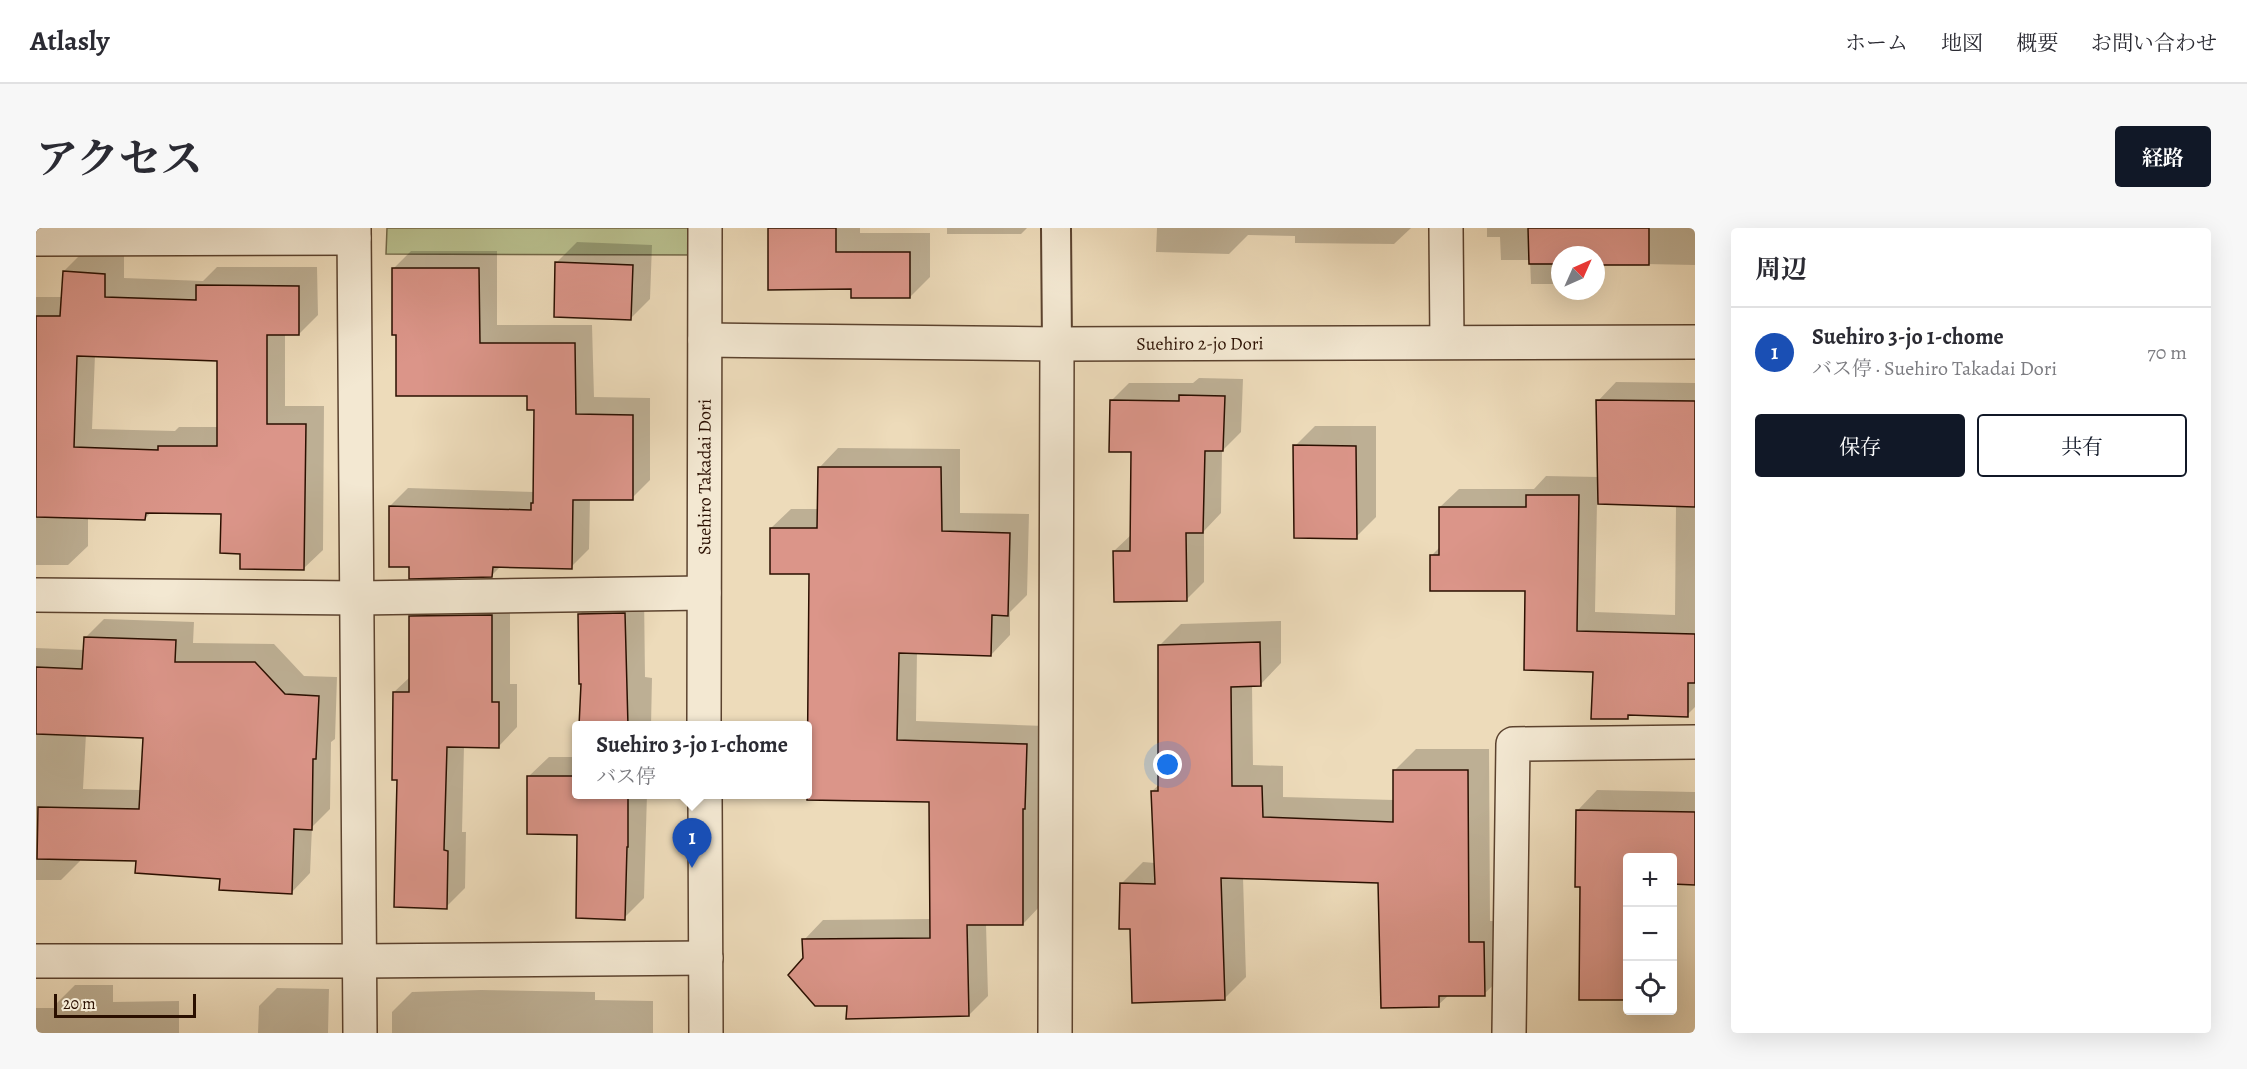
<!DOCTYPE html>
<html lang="ja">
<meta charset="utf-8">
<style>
:root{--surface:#fff;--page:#f7f7f7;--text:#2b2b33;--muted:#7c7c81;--line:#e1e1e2;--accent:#111827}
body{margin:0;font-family:Alegreya,"Noto Serif JP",serif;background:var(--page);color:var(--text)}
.controls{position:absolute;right:18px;bottom:18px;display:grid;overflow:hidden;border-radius:6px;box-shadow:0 6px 24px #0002}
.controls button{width:54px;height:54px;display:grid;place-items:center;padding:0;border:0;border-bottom:2px solid var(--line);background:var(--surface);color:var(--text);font:30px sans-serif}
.compass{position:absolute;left:1515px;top:18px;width:54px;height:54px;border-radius:50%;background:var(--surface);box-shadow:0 6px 24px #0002;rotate:45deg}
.scale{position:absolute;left:18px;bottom:15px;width:142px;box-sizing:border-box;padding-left:6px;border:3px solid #2a0f00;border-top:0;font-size:16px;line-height:21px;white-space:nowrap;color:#2a0f00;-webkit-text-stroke:4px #f3e8d2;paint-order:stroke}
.you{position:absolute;left:1132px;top:537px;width:21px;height:21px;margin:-15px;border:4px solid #fff;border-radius:50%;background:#1a73e8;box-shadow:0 0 0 9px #1a73e833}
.badge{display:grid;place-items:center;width:39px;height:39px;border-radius:50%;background:var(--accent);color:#fff;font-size:20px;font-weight:700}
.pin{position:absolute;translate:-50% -50px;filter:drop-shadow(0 2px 3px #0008)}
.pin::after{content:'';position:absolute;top:32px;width:21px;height:18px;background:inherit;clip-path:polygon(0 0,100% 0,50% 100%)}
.popup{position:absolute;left:536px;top:493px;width:240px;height:78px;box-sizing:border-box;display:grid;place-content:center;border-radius:6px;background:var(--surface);filter:drop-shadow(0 2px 4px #0005);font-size:20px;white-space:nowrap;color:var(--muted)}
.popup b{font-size:22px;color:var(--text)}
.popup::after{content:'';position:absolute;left:50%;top:100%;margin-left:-12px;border:12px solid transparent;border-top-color:var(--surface)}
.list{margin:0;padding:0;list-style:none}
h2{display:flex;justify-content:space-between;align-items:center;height:78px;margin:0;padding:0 24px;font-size:26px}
h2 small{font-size:20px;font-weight:400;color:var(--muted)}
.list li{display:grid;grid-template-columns:39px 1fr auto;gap:18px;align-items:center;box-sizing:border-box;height:90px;padding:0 24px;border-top:2px solid var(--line)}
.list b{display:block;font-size:22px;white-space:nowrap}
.list p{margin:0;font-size:20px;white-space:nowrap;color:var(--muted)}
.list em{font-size:20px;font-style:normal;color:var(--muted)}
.actions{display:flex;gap:12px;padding:18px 24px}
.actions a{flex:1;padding:14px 0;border:2px solid var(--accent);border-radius:6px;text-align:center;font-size:21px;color:var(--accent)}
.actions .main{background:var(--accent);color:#fff}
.icon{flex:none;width:33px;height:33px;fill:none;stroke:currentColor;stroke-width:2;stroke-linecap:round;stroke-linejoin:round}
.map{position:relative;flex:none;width:1659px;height:805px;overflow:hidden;border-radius:6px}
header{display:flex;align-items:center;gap:36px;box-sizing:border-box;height:84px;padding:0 30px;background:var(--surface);border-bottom:2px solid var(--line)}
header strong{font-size:28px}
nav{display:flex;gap:33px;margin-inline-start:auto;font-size:21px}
.intro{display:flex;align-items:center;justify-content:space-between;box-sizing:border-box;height:144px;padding:0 36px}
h1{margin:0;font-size:42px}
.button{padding:15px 27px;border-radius:6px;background:var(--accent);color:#fff;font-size:21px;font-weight:700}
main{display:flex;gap:36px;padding:0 36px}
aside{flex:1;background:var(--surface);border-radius:6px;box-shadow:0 6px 24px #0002}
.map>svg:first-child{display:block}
.green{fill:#b9c08f;stroke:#726848;stroke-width:1.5}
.shadow{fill:#0003;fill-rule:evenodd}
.building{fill:#db9589;stroke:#2a0f00;stroke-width:1.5;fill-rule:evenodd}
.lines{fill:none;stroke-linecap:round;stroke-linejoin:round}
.service-casing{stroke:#5b422e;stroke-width:32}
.minor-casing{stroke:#5b422e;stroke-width:36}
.tertiary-casing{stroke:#5b422e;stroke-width:36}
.service{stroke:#f3e8d2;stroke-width:28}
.minor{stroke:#f3e8d2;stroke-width:33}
.tertiary{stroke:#f3e8d2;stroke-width:33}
.labels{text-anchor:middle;stroke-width:4.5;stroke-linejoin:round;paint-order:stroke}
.street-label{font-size:18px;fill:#2a0f00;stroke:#f3e8d2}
</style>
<header>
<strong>Atlasly</strong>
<nav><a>ホーム</a><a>地図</a><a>概要</a><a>お問い合わせ</a></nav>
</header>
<div class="intro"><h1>アクセス</h1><a class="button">経路</a></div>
<main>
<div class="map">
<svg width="1659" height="805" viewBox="0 0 1659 805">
<rect width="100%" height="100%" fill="#eddbba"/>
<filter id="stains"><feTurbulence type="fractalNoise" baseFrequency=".00333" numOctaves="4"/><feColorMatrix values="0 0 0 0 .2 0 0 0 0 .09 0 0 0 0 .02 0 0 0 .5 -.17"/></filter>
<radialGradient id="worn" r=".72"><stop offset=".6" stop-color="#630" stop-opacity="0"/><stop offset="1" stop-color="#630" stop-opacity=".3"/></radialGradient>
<!-- green -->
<path class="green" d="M351,0H669V27L350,26Z"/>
<!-- shadow -->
<path class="shadow" d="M734,0H824V5H894V49L874,69L816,60Z
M911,0H991L985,6H911Z
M1121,0H1375L1358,16L1259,15V8L1212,7L1193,26L1120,24Z
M1451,0H1659V37L1560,35V27H1524V56H1495L1494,32H1465L1464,9H1451Z
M541,14L616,17L614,71L594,91L521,34Z
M375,23H461V97H556L558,169L614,170V252L596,270H554L553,321L535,339H464L455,348L374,338L354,278L372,260L499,264L500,180L492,167L362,106L357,41Z
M47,24L88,27V50L167,53L181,39H281L282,87L263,106H249V178H288L287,322L267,341L206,324L186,284H115L109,291L52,289V318L32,337H0V69H27L28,43ZM59,127L183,132V199H143L139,203L56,201Z
M1163,150L1207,151L1205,204L1186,223L1185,285L1168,303V354L1150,372L1078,323L1096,306L1097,223L1075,173L1093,155H1157Z
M1580,154L1659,155V479L1651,487L1595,485L1591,490L1558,442L1490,362L1395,328L1404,319V279L1423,261H1498L1510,248L1563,249L1562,173ZM1561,274L1640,277L1639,387L1559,384Z
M1279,198H1340V289L1320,309L1259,218Z
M802,220L924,221V285L993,286L991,367L974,384V407L955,427L881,424L880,493L1009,498L1006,676L987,696H950L952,768L933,787L812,776L768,712L787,692L895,691V573L768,570V566H771L775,345L735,300L755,281H783V240Z
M564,366H608L609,449L616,450L615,498H545L546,455L544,386Z
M474,369V456H481V499L463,518H428L426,604H430L429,660L410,679L362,550L358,464L374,449V389L393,370Z
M68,391L158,394L157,415L238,416L268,448L301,449L299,511L295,514L294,581L276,599L274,645L256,664L101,632L44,630V633L25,652H0V420L49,422V410ZM50,506L109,509L105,562L47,561Z
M1245,393V435L1224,457H1216L1217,537L1247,538V569L1358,572V543L1380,521H1453L1454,693H1468L1470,745L1448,766L1413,767L1402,777L1344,654L1207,649L1210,749L1189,770L1096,700L1085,656L1107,634L1119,635L1116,563L1124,556L1123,418L1145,396Z
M513,529H540V566H611L608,670L588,690L543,606L493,548Z
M1561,562L1659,564V655L1636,630H1592L1545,658L1542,582Z
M39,757H77V774L143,773V805H0V780H20V776Z
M241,760L293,761L292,805H222L223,778Z
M445,762L559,764V772L617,773V805H356V784L376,764Z"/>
<!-- building -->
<path class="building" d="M732,0H800V24H874V70H815V61L732,62Z
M1492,0H1613V37H1560V27H1524V36H1493Z
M519,34L597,37L595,92L518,89Z
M356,40H443L444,115H539L540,186L597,187V272H537L536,341L457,339L456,349L373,351V339H353V278L495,282V275H497L498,182H491V168H360V107H356Z
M27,43L69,46V69L160,72V57L263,58V107H231V196H270L268,342L204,341V326L184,325L185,286L110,285L109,292L0,289V88H24ZM41,128L181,133V218H122V222L38,219Z
M1143,167L1189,168L1187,223H1169L1167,305H1150L1151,373L1078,374L1077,323H1094L1095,224H1073L1074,172L1143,173Z
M1560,172L1659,173V279L1562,276Z
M1257,217L1320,218L1321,311L1258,310Z
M782,239H905L906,303L974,305L972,388L956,387L955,428L863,425L861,512L991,516L989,581H987V697H931L933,788L810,791L811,778H779L752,747L767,730L766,711L894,710L893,574L771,572L773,346H734V300H781Z
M1490,267H1543L1541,403L1659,406V455H1652V489L1592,487V491H1555L1557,444L1488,442L1489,363H1394V327H1403V279H1490Z
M589,385L592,498H543L545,456H543L542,386Z
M456,387V474H463V520L411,519L408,622L412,623L411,681L358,679L361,552H356L357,464H373V388Z
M48,409L140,412L139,434H219L249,466L283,468L280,531H277L276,602L258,601L256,666L183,662L184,651L99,645L100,633L1,631L2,579L103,581L107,510L0,506V439L46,441Z
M1224,414L1225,458L1195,459L1196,558H1226L1227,589L1357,594V542H1432L1433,714H1448L1449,768H1403V779L1345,780L1342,655L1185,650L1189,772L1096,775L1094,701H1083L1084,655L1119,656L1115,563H1122V417Z
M491,548H540V567H592V619H591L589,692L540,690L541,607L491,606Z
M1540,582L1659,584V657L1636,656V630H1592V772H1543L1544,659H1539Z"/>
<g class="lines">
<defs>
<path id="service" d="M1020,0L1021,116"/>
<g id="minor">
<path d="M318,0L324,805"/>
<path d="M1410,0L1411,114"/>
<path d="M0,11L318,10"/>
<path id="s1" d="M669,112L1021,116L1659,114"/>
<path d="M0,367L322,370L668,365"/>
<path d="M0,733H324L670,730"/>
<path d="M1019,805L1021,116"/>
<path d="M1473,805L1477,516L1659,514"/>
</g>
<g id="tertiary">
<path id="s2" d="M668,498L669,0"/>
<path d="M669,566L670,805"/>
</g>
</defs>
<!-- service casing -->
<use href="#service" class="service-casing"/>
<!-- minor casing -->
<use href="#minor" class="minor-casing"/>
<!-- tertiary casing -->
<use href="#tertiary" class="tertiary-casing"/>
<!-- service -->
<use href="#service" class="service"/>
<!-- minor -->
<use href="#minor" class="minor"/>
<!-- tertiary -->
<use href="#tertiary" class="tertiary"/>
</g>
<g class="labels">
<!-- street labels -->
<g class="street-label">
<text dy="6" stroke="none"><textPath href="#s1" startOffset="495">Suehiro 2-jo Dori</textPath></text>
<text dy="6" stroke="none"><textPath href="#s2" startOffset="249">Suehiro Takadai Dori</textPath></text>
</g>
</g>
<rect width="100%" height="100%" filter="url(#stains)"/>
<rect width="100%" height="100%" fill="url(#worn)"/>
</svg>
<div class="controls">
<button>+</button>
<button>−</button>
<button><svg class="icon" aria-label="locate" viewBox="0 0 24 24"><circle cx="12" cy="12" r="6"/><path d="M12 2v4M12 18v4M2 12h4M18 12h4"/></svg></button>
</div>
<svg class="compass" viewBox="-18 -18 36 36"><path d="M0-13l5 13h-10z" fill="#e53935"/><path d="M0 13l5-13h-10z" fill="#7c7c81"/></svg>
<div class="scale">20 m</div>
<div class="you"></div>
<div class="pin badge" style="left:656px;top:640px;background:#1a4fb4">1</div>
<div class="popup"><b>Suehiro 3-jo 1-chome</b>バス停</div>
</div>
<aside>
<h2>周辺<small></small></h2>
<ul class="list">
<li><span class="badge" style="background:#1a4fb4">1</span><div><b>Suehiro 3-jo 1-chome</b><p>バス停 · Suehiro Takadai Dori</p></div><em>70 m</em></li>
</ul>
<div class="actions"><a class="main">保存</a><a>共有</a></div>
</aside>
</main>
